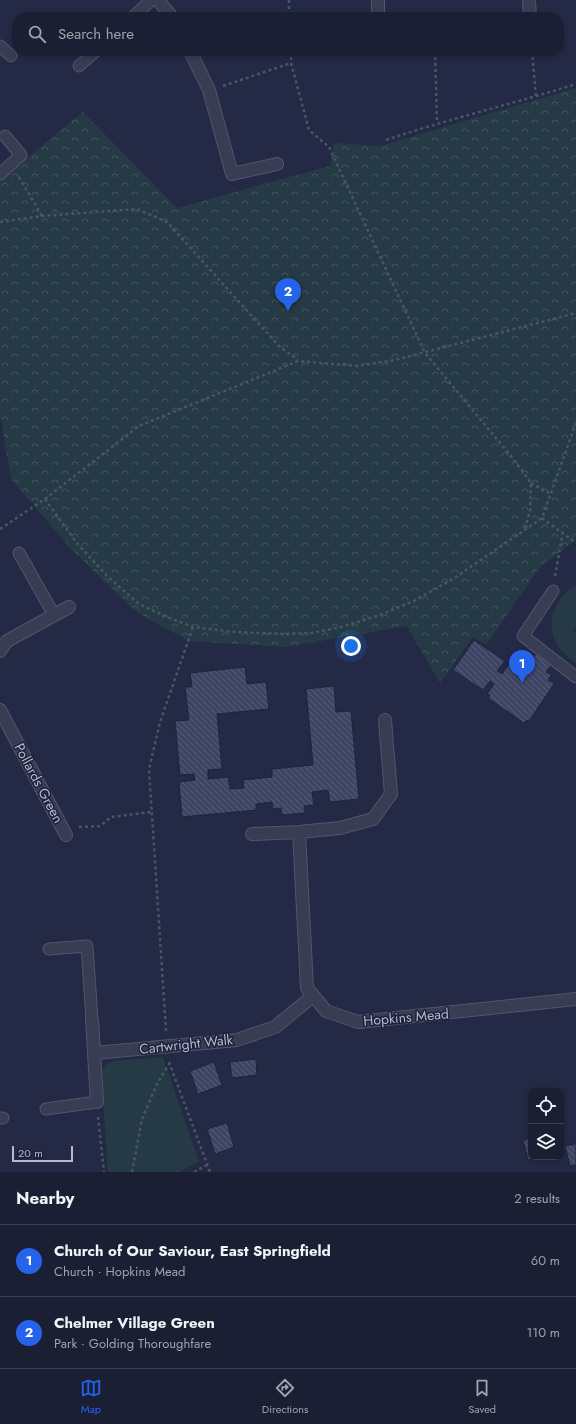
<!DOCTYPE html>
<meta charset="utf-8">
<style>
:root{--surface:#1b1f34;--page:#282c40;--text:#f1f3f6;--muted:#a0a2ac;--line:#393d4f;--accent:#2563eb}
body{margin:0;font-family:Jost,sans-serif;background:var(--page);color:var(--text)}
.controls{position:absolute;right:12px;bottom:12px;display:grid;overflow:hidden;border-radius:8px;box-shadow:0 2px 6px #0003}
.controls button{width:36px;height:36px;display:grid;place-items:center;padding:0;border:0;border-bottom:1px solid var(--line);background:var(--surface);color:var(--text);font:20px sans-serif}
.scale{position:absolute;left:12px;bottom:10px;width:61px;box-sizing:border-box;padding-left:4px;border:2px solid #b6b9ce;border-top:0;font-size:11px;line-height:14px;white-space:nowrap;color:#b6b9ce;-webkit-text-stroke:3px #1d213a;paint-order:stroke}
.you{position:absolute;left:351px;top:646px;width:14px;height:14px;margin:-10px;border:3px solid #fff;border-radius:50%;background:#1a73e8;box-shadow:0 0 0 6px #1a73e833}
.badge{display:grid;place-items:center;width:26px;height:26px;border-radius:50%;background:var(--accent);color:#fff;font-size:13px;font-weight:700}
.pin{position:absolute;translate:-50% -33px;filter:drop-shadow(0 1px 2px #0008)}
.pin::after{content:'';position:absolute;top:21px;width:14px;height:12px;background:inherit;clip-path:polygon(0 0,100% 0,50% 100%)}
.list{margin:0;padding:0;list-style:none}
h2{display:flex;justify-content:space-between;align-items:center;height:52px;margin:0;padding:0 16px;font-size:17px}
h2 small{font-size:13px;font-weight:400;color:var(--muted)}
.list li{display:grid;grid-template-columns:26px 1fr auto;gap:12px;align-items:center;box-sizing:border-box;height:72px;padding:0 16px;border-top:1px solid var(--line)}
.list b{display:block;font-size:15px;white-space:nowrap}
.list p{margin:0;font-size:13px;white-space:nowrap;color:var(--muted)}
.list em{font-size:13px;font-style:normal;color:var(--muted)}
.icon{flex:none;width:22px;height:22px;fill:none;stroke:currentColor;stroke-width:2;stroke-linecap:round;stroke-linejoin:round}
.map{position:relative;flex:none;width:576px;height:1172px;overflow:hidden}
.search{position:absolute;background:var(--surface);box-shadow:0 2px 6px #0003;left:12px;right:12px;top:12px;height:44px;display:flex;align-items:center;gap:10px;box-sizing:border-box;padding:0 14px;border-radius:16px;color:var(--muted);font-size:15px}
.sheet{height:196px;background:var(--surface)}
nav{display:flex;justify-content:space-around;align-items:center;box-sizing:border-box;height:56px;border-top:1px solid var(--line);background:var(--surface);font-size:11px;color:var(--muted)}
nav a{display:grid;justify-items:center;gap:2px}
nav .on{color:var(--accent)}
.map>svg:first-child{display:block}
.grass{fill:#263a46}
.forest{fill:url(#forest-crowns)}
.building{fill:url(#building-back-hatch);stroke:#1f233c}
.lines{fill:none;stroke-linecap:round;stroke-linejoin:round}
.lane-casing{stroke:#51556c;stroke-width:13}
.street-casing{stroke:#51556c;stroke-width:14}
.path{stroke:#455762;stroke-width:2.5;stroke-dasharray:3 3;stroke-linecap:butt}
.lane{stroke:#393d54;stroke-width:11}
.street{stroke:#393d54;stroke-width:12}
.labels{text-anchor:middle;stroke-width:3;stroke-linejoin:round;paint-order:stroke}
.street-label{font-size:14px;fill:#b6b9ce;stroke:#1d213a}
</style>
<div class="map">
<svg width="576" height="1172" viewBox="0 0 576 1172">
<defs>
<pattern id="forest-crowns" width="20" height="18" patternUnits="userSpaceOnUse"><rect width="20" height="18" fill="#263a46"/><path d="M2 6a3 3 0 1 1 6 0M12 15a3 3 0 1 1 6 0" fill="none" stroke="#435460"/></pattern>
<pattern id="building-back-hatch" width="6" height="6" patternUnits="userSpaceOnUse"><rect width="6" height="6" fill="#3e4463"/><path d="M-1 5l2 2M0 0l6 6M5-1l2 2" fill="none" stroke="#585d78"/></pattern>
</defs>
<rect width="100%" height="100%" fill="#242945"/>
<!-- grass -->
<path class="grass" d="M576,585V627L574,631L576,633V663C569,658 563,653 558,646C544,626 555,596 576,585Z
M163,1057L199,1161L180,1172H108L101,1072L107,1063L115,1061Z"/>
<!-- forest -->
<path class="forest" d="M576,88V540L540,567L486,645L473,637L440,683L407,626L286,647L189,641L136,612L71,549L11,479L0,414V180L83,112L177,208L330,166L334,143L380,146Z"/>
<!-- building -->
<path class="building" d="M474,640L505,661L497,671L502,674L515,655L521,659L524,656L532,660L536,654L552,664L546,672L551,675L548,680L554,684L529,721L527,720L524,723L488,698L490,695L487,694L494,684L490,681L483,690L453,670Z
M245,667L247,684L266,682L269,709L217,714L222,769L208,770V779L228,777L230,789L244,788L243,780L272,777V769L313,765L306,689L334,686L336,712L351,711L359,799L330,802L328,790L312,792L314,805L304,806L305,813L282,815L281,808L273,809L272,802L256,804V810L182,817L179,782L195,780L194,774L180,775L175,721L189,720L185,687H192L190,673Z
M256,1059L257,1075L232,1078L230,1062Z
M214,1062L222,1085L198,1094L190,1071Z
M227,1123L234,1147L215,1154L207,1129Z
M531,1138V1157H541L528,1160L523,1140Z
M576,1144V1165L570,1166L565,1146Z"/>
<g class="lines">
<defs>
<path id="lane" d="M133,17L151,0
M0,46L11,56
M79,66L96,51
M0,174L21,155L5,136
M19,553L54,615
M553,591L523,636L576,677
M49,949L87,946L92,1020
M46,1109L97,1102
M0,1118H3"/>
<path id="street" d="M158,0L172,17
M378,0V17
M529,0L530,17
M190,51L209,90L232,174L277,164
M0,651L7,641L69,607
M0,710L66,835
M385,720L391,794L373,819L340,828L299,832L307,988L326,1011L358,1022L576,999
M252,834L299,832
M92,1020L94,1053L237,1040L275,1027L313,996
M94,1053L97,1102"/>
</defs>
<!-- lane casing -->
<use href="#lane" class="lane-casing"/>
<!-- street casing -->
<use href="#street" class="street-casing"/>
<!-- path -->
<path class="path" d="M289,0V17
M291,51V63L309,130L329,147L425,353L511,456L531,483L530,511L524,531
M435,51L437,122
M532,51L536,97
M223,86L291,63
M386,140C448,119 513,104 576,84
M19,177L42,216
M0,222L42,216L137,209L167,222L279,346L298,360
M531,483L551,494
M45,499L76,542L107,576L139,604L167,617L193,627L234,632L285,634L312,633L341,627L380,615L414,601L456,577L542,518L576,423
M542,518L576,543
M0,529L45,499L139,426L298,361L357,366L395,360L576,313
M555,576L563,531
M79,827L100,826L111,817L151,812
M166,1031L149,769L160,722L193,627
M169,1062L210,1172
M98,1117L104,1172
M132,1172L142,1119L157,1084L169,1064
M194,1172L207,1165"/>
<!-- lane -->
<use href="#lane" class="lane"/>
<!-- street -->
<use href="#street" class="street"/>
</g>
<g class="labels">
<!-- street labels -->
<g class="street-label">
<text transform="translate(39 783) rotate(62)" y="5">Pollards Green</text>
<text transform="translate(406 1017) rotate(-5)" y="5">Hopkins Mead</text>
<text transform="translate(186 1044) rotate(-6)" y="5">Cartwright Walk</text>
</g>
</g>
</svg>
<div class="controls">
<button><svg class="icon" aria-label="locate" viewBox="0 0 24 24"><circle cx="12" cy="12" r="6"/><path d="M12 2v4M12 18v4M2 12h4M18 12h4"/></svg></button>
<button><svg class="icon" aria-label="layers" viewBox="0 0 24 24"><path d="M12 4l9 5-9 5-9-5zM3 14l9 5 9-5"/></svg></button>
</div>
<div class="scale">20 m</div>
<div class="you"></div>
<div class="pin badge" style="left:522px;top:683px">1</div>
<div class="pin badge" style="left:288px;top:311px">2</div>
<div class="search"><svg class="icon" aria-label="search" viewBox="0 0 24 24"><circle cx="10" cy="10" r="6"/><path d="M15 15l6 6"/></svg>Search here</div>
</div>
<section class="sheet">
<h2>Nearby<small>2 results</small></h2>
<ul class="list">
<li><span class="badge">1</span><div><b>Church of Our Saviour, East Springfield</b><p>Church · Hopkins Mead</p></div><em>60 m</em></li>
<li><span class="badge">2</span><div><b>Chelmer Village Green</b><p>Park · Golding Thoroughfare</p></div><em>110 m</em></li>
</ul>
</section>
<nav>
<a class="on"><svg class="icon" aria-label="map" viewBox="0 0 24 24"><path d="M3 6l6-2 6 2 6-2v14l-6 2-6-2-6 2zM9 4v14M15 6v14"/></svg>Map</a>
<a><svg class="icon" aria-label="directions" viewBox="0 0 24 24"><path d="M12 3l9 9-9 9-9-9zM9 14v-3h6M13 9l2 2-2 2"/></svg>Directions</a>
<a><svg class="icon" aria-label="saved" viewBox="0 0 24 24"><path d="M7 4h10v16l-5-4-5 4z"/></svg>Saved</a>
</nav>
